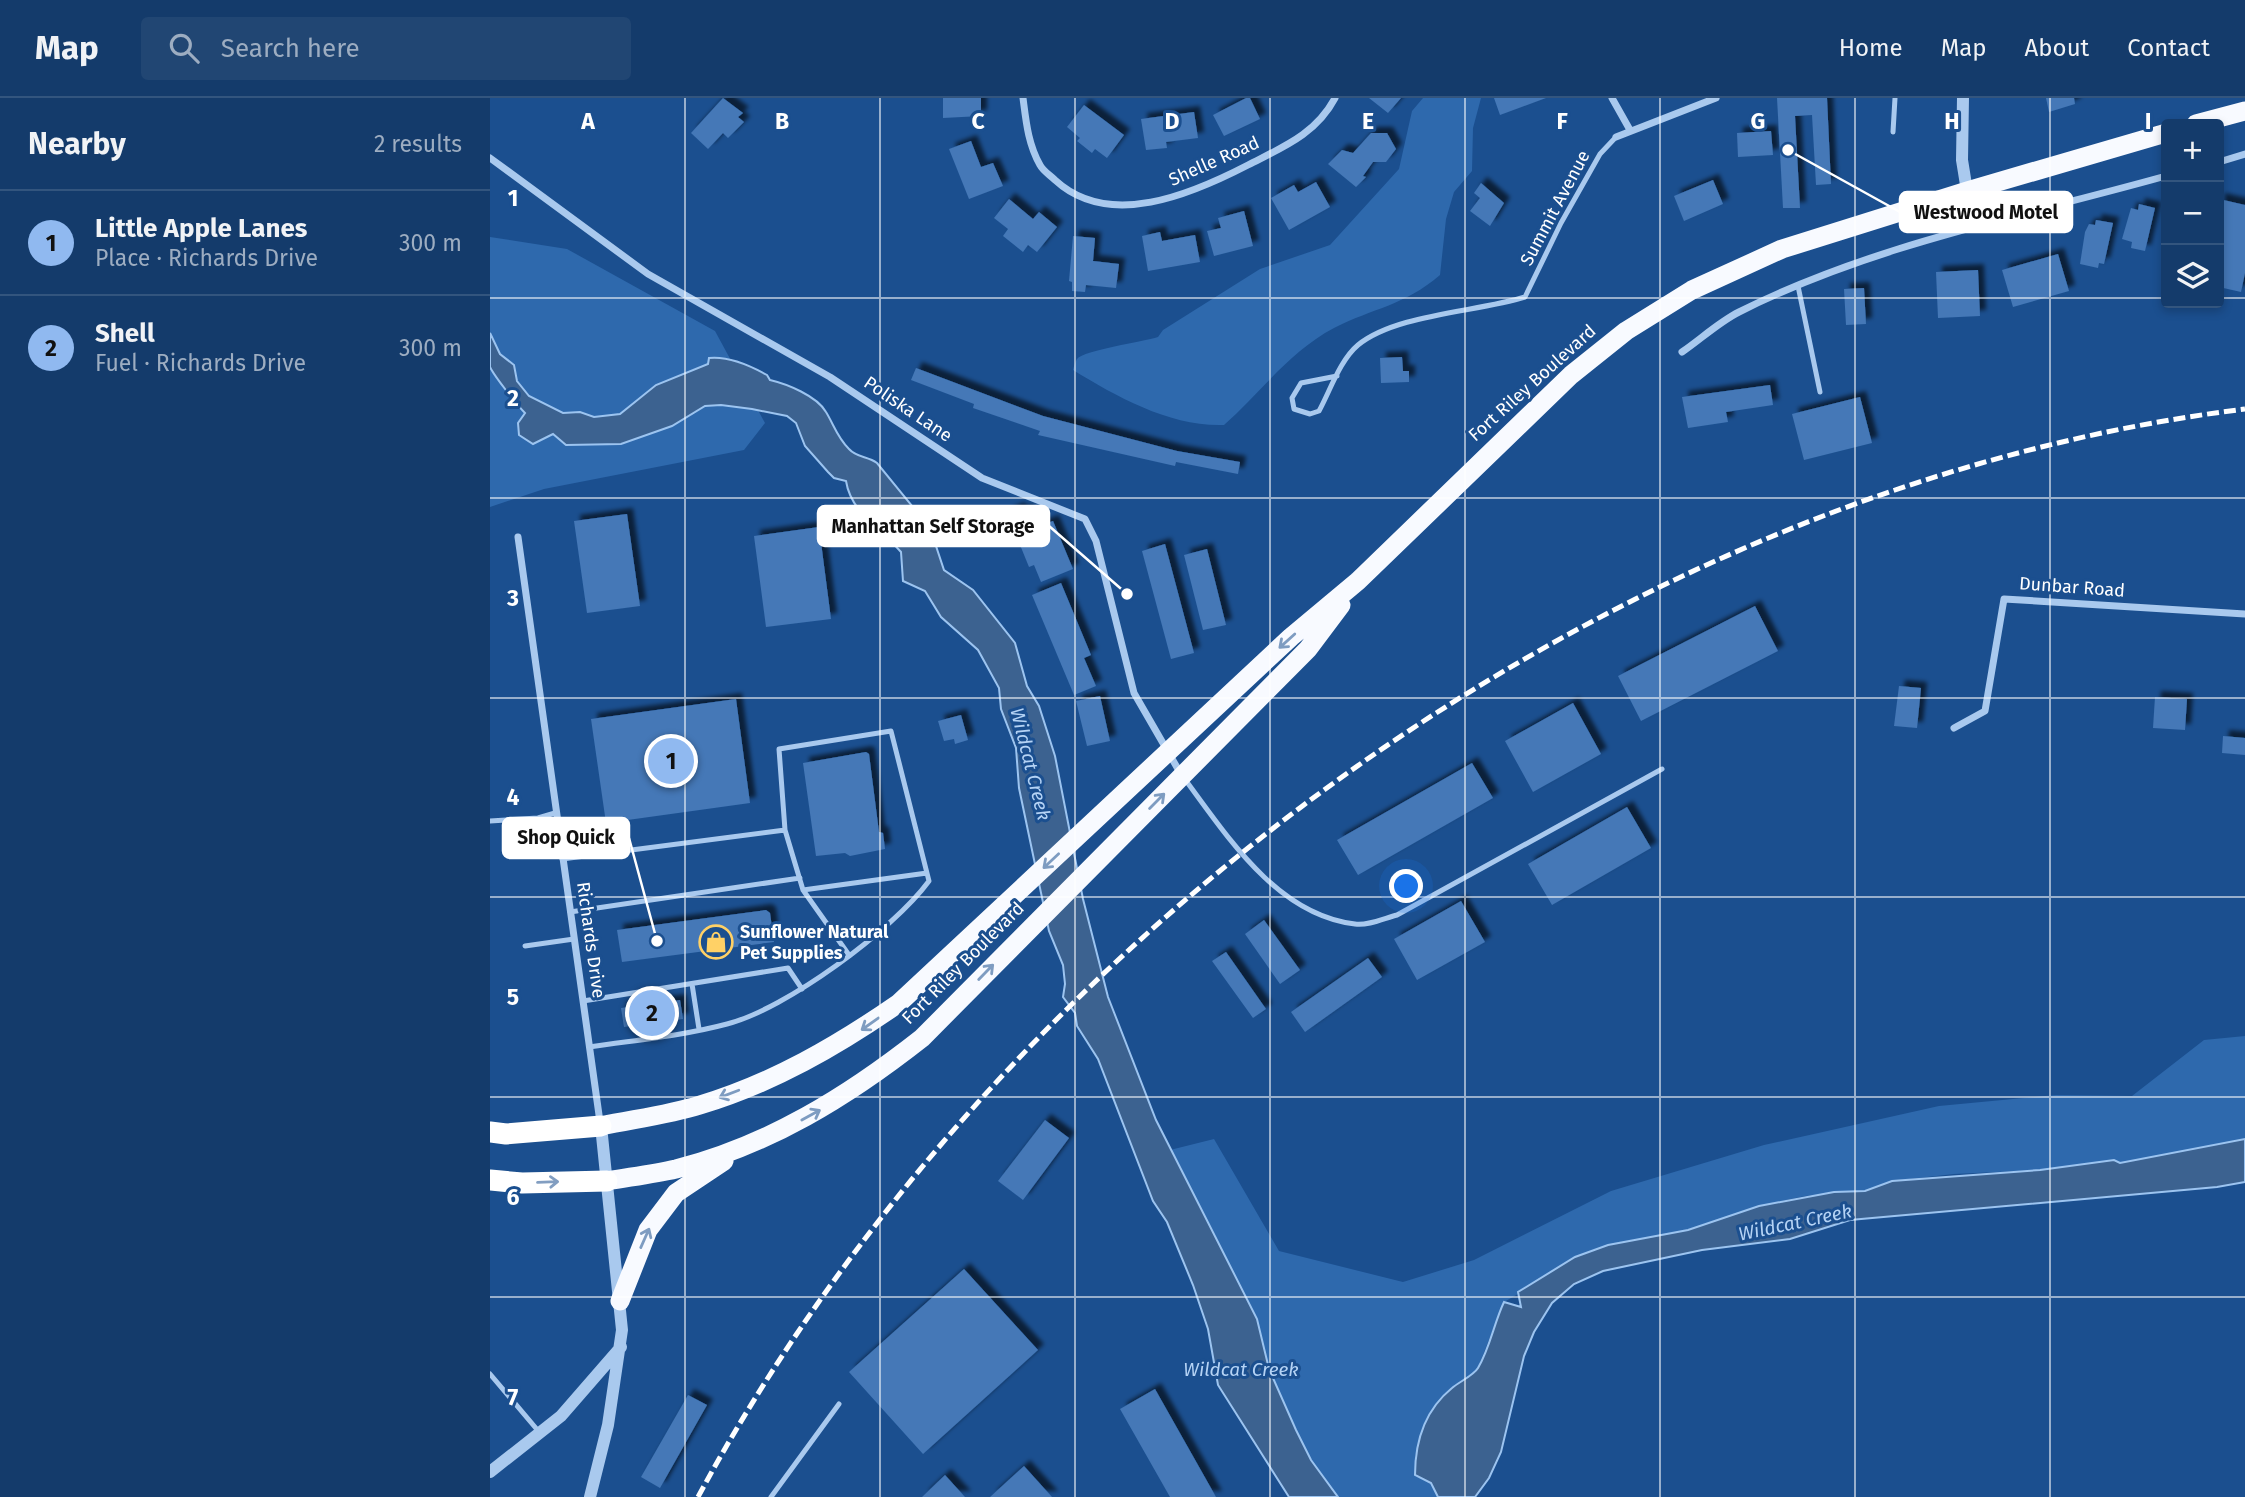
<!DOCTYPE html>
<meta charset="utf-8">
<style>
:root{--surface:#143b6b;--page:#214673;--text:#f1f3f6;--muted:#9dadc1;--line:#33557e;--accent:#90b9f0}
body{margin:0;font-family:"Fira Sans",sans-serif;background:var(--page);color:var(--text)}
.controls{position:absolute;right:21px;top:21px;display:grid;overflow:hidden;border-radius:7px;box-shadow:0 4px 10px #0003}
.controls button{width:63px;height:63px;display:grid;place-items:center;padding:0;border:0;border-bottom:2px solid var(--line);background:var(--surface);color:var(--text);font:35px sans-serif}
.you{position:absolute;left:917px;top:789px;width:24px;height:24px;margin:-18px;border:5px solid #fff;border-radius:50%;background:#1a73e8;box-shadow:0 0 0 10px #1a73e833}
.badge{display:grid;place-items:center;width:46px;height:46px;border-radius:50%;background:var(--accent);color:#111;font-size:23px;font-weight:700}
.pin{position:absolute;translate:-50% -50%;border:4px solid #fff;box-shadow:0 2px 7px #0006}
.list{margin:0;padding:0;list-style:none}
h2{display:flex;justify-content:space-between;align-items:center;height:91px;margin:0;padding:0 28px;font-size:30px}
h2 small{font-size:23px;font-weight:400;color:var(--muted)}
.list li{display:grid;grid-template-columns:46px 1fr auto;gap:21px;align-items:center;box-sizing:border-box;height:105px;padding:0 28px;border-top:2px solid var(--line)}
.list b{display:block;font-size:26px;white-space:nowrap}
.list p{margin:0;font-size:23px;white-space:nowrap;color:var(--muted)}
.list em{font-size:23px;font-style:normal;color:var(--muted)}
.icon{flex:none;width:38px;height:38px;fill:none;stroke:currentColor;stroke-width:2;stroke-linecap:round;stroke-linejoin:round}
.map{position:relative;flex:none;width:1755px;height:1399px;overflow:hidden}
header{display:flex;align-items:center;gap:42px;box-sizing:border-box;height:98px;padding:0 35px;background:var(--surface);border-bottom:2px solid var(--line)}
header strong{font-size:33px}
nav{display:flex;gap:38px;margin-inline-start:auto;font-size:24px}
.search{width:490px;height:63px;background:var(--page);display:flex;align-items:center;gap:18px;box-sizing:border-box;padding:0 24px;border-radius:7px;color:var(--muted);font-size:26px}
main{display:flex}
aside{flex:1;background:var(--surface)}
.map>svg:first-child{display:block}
.green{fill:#2e69ad}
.water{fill:#3c6290;stroke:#9cc4f0;stroke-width:2}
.building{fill:#4478b7;filter:url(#shadow)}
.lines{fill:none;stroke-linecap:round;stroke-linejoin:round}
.service{stroke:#a9c9ee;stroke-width:5}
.minor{stroke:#a9c9ee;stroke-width:7}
.tertiary{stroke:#a9c9ee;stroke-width:12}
.trunk{stroke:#f8faff;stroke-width:19}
.motorway{stroke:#fff;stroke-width:21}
.rail{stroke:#fff;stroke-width:5;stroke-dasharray:12 5;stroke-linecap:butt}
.oneway{stroke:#7e9cc1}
.oneway2{stroke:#829ec1}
.grid{fill:none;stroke:#fff;stroke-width:2;stroke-opacity:0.55}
.labels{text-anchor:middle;stroke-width:6;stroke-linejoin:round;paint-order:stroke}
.street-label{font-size:18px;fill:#fff;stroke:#1b4f8f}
.poi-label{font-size:18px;font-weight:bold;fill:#fff;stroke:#1b4f8f;text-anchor:start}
.water-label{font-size:19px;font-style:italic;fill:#b5d3f5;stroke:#1b4f8f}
.grid-label{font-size:23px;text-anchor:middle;font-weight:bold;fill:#fff;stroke:#1b4f8f;stroke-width:6;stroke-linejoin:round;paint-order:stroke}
.leader{fill:none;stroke:#fff;stroke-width:2.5}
.callout-dot{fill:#fff;stroke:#1b4f8f;stroke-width:2.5}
.callout{fill:#fff;stroke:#fff;stroke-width:2.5}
.callout-label{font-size:19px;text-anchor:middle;font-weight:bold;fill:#111}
</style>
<header>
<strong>Map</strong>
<div class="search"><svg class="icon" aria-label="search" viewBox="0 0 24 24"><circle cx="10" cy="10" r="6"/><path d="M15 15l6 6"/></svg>Search here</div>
<nav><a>Home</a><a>Map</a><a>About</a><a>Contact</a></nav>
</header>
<main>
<aside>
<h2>Nearby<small>2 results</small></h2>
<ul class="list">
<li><span class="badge">1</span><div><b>Little Apple Lanes</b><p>Place · Richards Drive</p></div><em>300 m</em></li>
<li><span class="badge">2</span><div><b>Shell</b><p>Fuel · Richards Drive</p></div><em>300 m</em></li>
</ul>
</aside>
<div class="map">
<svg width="1755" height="1399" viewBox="0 0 1755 1399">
<defs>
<filter id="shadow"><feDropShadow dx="6" dy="-6" stdDeviation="2" flood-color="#0009"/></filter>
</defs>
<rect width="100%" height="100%" fill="#1b4f8f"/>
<!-- green -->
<path class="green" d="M933,0H991L983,30L982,73L964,94L956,121L950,177C914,208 883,210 844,230C800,253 770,295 734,327C681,329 627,299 583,272C584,268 585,264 587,261C594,252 653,244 668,239L673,232L770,171L840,147L909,71L922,13Z
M0,139L77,151L225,233L275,325L254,352L54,391L0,409Z
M1755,938V1041L1630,1065L1624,1062L1550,1072L1464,1076L1402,1083L1375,1093L1315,1098L1269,1108L1198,1132L1118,1147L1105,1152L1014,1204L987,1272L976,1279L936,1322L925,1359V1377L941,1385L948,1399H848L821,1362L806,1332L779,1271L767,1221L680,1052L724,1041L789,1153L913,1184L984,1162L1121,1093L1274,1047L1449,1008L1566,997L1642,998L1714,942Z"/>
<!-- water -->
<path class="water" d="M0,235L10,256L24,267L27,283L39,298L73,315L90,314L104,319L130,316L166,287L218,266L219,260C238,258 261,268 277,277L280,282C297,286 327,298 336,314C344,327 347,339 359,351C367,360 378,358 387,365L440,430L454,472L483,492L525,545L537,588L549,608L565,658L593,801L618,899L666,1022L767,1221L779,1271L806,1332L821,1362L848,1399H799L728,1287L718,1231L703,1187L677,1124L663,1103L608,961L587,928L585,915L573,899L575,886L573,867L559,833L529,690L526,650L511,611L509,590L488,552L451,519L435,493L413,483L411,454C391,431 361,415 356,383L344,380L338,374L315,348L306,325L297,318L262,311L231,307L215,308L182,328L131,346L76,347L63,336L43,346L29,337L28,325L35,315C28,308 4,278 0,269C0,260 0,244 0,235Z
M1755,1041V1084L1727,1089L1360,1122L1300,1141L1212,1152L1113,1173L1084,1186L1062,1205L1044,1234L1034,1258L1011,1354L999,1380L985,1399H948L941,1385L925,1377C925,1343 935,1312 962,1290C969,1284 984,1277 988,1270C1000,1250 1004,1225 1014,1204L1031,1209L1028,1194L1085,1159L1118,1147L1198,1132L1269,1108L1344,1094L1375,1093L1402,1083L1550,1072L1624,1062L1630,1065Z"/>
<!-- building -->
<path class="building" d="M233,0L253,15L248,19L254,24L238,40L233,35L218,51L201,35Z
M453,0H491V18L453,20Z
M756,0H760L770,21L734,38L723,17Z
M879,0H911L898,15Z
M1004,0H1056L1010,17Z
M1287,0H1337L1341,86L1326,87L1322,17L1305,18L1310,110H1293Z
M1556,0H1584L1585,6L1559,14Z
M594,7L634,37L617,60L605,51L602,55L587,43L590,40L577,29Z
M704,14L708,40L676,44L677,50L656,52L651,21Z
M1281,33L1283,57L1248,59L1247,35Z
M881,35H897L906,51L896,64H883L873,78L876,79L866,89L838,66L852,52L863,55Z
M481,43L491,69L503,65L513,88L479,101L459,51Z
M1223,82L1233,106L1194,123L1184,98Z
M826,84L840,109L799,132L781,100L804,87L808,94Z
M991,85L1014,105L1000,128L980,113L990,100L984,95Z
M519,101L543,121L549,114L567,129L547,154L538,147L533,154L513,138L518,131L504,120Z
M1729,101L1755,107V175L1751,194L1729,189Z
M1649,106L1665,110L1655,153L1641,150L1642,144L1632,141L1641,110L1648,112Z
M754,113L763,148L724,158L717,133L731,130L728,120Z
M1606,122L1623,125L1614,166L1609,165L1608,170L1590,166L1595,134L1599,126L1605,127Z
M670,134L672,143L705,137L710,164L658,173L652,138Z
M583,138L605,140L603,163L629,166L626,190L596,187L595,194L582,193V184L579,183Z
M1568,156L1579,193L1523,209L1512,172Z
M1488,172L1490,218L1448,220L1446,174Z
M1374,190L1376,226L1356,227L1354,191Z
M912,259L913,273H919V284L891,285L890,260Z
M426,270L553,318L687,353L750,364L748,376L686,364L685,368L548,337L550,333L483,310L484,306L421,282Z
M1280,287L1283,307L1236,314L1238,324L1198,330L1192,299Z
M1370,299L1382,345L1314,362L1302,316Z
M529,410L531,414L537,412L541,421L546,419L549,428L563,423L583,471L551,484L544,467L539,469L517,415Z
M137,416L150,508L97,515L84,423Z
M329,429L341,521L276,529L264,438Z
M675,446L704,555L681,561L652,453Z
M717,451L736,527L713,532L694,457Z
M571,485L601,557L594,560L606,588L584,597L542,497Z
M1265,508L1288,553L1151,623L1128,578Z
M1409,588L1431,590L1427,630L1404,628Z
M610,598L620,643L597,648L586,603Z
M1665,599L1697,601L1695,632L1663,630Z
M246,601L260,705L116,725L101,621Z
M1083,605L1111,656L1043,694L1015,643Z
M471,617L478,642L465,646L464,641L454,643L448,623Z
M1733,638L1755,640V657L1732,655Z
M376,654L379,656L389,734L393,735L395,751L360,758L355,755L326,758L313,665Z
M982,665L1003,700L868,777L847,742Z
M1137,709L1161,750L1062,807L1038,766Z
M971,803L995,844L927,882L904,841Z
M276,812L280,815L284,844L132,864L127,832Z
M774,822L810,872L790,886L755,836Z
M736,854L776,911L763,920L722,863Z
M878,860L892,879L815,934L801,914Z
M190,902L193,921L134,929L131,910Z
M555,1022L579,1040L533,1102L508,1083Z
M474,1171L548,1252L433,1356L359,1274Z
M665,1291L726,1399H680L630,1311Z
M198,1297L217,1307L170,1390L151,1379Z
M534,1368L562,1399H500Z
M455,1377L475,1399H432Z"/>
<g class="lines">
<!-- service -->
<path class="service" d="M1403,34L1405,0
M1308,188L1330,294
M847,278L811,285L802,300L804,311L820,316L829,313C840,293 850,262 868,247C906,216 987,214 1035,199L1071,125L1110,56L1126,39
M694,680C737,738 787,817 865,826C878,828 895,820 907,817L1172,671
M0,723L48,720L65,715
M295,732L313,792L359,857
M72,761L295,732L289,651L401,633L439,783C403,832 296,911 237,926C192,938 145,942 99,949
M313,792L437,775
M80,814L310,780
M35,848L84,841
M202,886L209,931
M93,903L298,870L312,891
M0,1276L50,1335
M281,1399L349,1306"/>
<!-- minor -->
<path class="minor" d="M533,0C536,23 538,46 550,67C553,73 560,77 565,82C619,132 702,96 758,67C793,49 826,36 845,0
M1122,0L1140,32
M1126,39L1226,0
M0,60L158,176L340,279L492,380L595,421L606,443L644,595L692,678
M1729,64L1755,56
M1192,254C1211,241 1229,224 1249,214C1382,147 1533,118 1676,78
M28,439L110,1024
M1464,630L1495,613L1514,501L1755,516"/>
<!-- tertiary -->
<path class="tertiary" d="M1473,0L1472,62L1477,93
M0,1374L71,1318L131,1249
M100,1399L118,1327L132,1232L111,1028"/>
<!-- trunk -->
<path class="trunk" d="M1706,26L1755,13
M111,1028C144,1021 178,1017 210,1007C283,985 347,948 409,905L801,539L868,483L1081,277L1136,233L1202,192L1292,151L1477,93L1676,35
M117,1083C140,1079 164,1076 186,1071C279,1047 357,999 432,940L818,551L851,507
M130,1203L158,1132L186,1095L234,1063"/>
<!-- motorway -->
<path class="motorway" d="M0,1034L16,1036L111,1028
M0,1082L32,1085L117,1083"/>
<!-- rail -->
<path class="rail" d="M208,1399C508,842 1123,389 1755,311"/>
</g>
<!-- one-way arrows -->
<defs><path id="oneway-shaft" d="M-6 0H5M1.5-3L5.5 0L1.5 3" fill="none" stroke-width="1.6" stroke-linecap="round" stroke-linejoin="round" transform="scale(1.75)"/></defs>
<g class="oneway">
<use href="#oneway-shaft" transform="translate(797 543) rotate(138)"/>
<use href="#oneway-shaft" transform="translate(667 703) rotate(-45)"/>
<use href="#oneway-shaft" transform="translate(561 763) rotate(137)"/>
<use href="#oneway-shaft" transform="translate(496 874) rotate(-46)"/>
<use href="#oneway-shaft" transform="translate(380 926) rotate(145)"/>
<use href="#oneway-shaft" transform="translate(239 996) rotate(159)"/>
<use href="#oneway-shaft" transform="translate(321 1017) rotate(-29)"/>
<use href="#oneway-shaft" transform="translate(155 1140) rotate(-66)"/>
</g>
<use class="oneway2" href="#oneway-shaft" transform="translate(58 1084) rotate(-2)"/>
<!-- grid -->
<path class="grid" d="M195,0V1399M390,0V1399M585,0V1399M780,0V1399M975,0V1399M1170,0V1399M1365,0V1399M1560,0V1399M0,200H1676M1729,200H1755M0,400H1755M0,600H1755M0,799H1755M0,999H1755M0,1199H1755"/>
<!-- icons -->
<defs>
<symbol id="shop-ring" viewBox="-11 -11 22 22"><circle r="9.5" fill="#1b4f8f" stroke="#ffd166" stroke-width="1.5"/><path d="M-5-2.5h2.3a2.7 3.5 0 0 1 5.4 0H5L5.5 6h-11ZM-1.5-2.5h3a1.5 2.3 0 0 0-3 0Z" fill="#ffd166"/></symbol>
</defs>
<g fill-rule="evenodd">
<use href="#shop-ring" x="207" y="825" width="38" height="38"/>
</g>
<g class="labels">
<!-- street labels -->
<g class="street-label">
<text transform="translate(724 63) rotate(-24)" y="6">Shelle Road</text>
<text transform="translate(1065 110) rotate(-62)" y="6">Summit Avenue</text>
<text transform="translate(1042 285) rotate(-42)" y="6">Fort Riley Boulevard</text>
<text transform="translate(418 311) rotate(34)" y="6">Poliska Lane</text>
<text transform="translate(1582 489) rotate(4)" y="6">Dunbar Road</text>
<text transform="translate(101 842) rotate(82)" y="6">Richards Drive</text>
<text transform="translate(473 865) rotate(-45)" y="6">Fort Riley Boulevard</text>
</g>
<!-- poi labels -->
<g class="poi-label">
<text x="250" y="840">Sunflower Natural<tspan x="250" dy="21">Pet Supplies</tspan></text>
</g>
<!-- water labels -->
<g class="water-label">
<text transform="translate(541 666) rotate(76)" y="7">Wildcat Creek</text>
<text transform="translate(1305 1124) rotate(-12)" y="7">Wildcat Creek</text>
<text x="751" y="1278">Wildcat Creek</text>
</g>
</g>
<g class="grid-label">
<text x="98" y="31">A</text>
<text x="292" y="31">B</text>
<text x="488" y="31">C</text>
<text x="682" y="31">D</text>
<text x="878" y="31">E</text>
<text x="1072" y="31">F</text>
<text x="1268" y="31">G</text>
<text x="1462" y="31">H</text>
<text x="1658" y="31">I</text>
<text x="23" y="108">1</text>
<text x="23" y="308">2</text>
<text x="23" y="508">3</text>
<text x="23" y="707">4</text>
<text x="23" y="907">5</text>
<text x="23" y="1107">6</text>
<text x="23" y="1307">7</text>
</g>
<!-- callouts -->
<path class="leader" d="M1298 52L1410 114M637 496L559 428M167 843L139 740"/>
<g class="callout-dot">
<circle cx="1298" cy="52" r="7"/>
<circle cx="637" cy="496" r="7"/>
<circle cx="167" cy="843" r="7"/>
</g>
<g class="callout">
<rect x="1410" y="94" width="172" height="40" rx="7"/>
<rect x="328" y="408" width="231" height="40" rx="7"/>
<rect x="13" y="720" width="126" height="40" rx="7"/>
</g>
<g class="callout-label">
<text x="1496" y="121">Westwood Motel</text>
<text x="443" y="435">Manhattan Self Storage</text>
<text x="76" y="746">Shop Quick</text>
</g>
</svg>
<div class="controls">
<button>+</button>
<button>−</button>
<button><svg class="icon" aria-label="layers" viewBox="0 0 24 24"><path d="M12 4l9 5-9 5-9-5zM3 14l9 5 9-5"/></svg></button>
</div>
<div class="you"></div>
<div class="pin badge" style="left:181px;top:663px">1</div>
<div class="pin badge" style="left:162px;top:915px">2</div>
</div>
</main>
